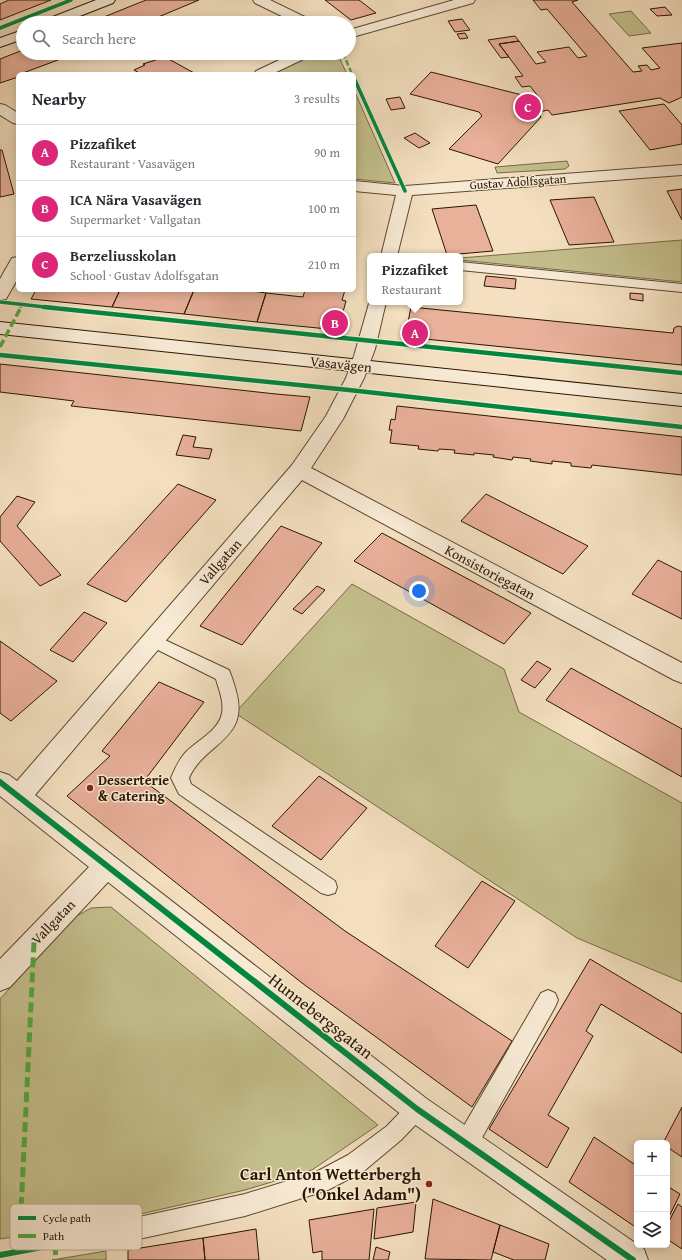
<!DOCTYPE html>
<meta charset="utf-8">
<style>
:root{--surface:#fff;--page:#f7f7f7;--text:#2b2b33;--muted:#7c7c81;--line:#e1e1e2;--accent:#db2777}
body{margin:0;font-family:"Gentium Book Plus",serif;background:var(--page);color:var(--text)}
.controls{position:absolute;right:12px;bottom:12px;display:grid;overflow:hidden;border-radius:6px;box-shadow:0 2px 10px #0003}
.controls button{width:36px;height:36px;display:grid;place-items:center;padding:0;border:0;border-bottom:1px solid var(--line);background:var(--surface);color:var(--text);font:20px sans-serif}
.you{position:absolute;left:419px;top:591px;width:14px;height:14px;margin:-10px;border:3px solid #fff;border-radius:50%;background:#1a73e8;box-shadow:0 0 0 6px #1a73e833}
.badge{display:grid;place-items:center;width:26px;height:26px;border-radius:50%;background:var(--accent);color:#fff;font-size:13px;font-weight:700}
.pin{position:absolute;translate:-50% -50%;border:2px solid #fff;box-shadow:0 1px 4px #0006}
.popup{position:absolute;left:367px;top:253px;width:96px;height:52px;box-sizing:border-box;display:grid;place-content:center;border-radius:6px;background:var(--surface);filter:drop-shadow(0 1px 3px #0005);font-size:13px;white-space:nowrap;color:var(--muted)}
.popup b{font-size:15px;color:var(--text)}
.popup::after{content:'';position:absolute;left:50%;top:100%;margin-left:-8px;border:8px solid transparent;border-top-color:var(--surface)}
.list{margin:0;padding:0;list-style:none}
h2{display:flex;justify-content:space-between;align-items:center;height:52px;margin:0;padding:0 16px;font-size:17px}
h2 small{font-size:13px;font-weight:400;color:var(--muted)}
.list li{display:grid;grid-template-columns:26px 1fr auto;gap:12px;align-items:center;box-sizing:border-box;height:56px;padding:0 16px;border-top:1px solid var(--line)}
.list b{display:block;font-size:15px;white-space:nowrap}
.list p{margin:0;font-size:13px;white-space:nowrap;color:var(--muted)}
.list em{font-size:13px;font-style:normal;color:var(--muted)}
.icon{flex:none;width:22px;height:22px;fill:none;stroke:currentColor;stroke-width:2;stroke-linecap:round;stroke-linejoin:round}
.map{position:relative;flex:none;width:682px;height:1260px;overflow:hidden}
.search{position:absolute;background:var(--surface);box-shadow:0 2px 10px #0003;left:16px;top:16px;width:340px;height:44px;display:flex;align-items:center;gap:10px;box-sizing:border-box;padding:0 14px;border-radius:22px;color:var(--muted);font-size:15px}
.panel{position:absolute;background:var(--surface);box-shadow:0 2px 10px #0003;left:16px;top:72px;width:340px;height:220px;border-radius:6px}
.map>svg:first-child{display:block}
.green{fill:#c4c08d;stroke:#776b46}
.building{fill:#e9b09a;stroke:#2a1600}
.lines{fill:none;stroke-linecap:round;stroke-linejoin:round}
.lane-casing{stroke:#5c4830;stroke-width:2}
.street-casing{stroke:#5c4830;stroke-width:2}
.secondary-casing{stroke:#2a1600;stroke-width:2}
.lane{fill:#f8ebd6;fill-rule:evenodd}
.street{fill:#f8ebd6;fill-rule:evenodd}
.secondary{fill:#f8ebd6;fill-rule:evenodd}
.quiet-far2{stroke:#53a940;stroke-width:2.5;stroke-dasharray:5.5 2.5;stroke-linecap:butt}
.quiet-far1{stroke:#53a940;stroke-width:3.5;stroke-dasharray:8 3.5;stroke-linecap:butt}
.quiet{stroke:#53a940;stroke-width:5;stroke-dasharray:10 5;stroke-linecap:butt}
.cycleway-far2-casing{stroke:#f8ebd6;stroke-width:5}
.cycleway-far1-casing{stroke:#f8ebd6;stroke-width:7}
.cycleway-casing{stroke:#f8ebd6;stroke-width:8}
.cycleway-far2{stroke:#00873e;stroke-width:3.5}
.cycleway-far1{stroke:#00873e;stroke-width:4.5}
.cycleway{stroke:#00873e;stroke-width:6}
.poi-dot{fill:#8f2418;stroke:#f8ebd6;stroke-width:1.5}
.labels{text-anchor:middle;stroke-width:3;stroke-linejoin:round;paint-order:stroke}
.far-street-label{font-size:12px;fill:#2a1600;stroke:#f8ebd6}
.street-label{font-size:14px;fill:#2a1600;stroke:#f8ebd6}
.poi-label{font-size:14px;font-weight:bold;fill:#2a1600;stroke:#f8ebd6;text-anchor:start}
.near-street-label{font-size:17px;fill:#2a1600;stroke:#f8ebd6}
.near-poi-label{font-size:17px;font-weight:bold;fill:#2a1600;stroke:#f8ebd6;text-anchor:end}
.key{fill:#f8ebd6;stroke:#baab96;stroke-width:1}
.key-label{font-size:11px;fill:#2a1600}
</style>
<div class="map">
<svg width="682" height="1260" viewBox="0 0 682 1260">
<rect width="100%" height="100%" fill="#f4e0c0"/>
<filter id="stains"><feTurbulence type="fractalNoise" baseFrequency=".005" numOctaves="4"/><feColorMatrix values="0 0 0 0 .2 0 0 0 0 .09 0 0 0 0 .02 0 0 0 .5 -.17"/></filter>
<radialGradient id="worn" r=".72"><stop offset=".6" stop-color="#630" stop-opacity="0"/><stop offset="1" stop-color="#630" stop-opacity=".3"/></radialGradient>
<!-- green -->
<path class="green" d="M631,11L651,33L629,36L609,14Z
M313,53H337L347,74H271Z
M354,90L395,183L354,179Z
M567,161L569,166L565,169L497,173L495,167Z
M682,240V282L460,260V258Z
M352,584L504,669L519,712L682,803V982L577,938L235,713Z
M111,907L378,1125L312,1170L245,1190L106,1222L0,1239V999L73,918L91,908Z
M106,1251V1260H52Z"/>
<!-- building -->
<path class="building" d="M9,0H51L0,20V4Z
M146,0H199L144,23H89Z
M325,0H359L376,13L351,20Z
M533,0H578L572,2L633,72L642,71L638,66L647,65L651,70L660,68L642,48L682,43V97L669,103L660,98L552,115L548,110L538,112L529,101L540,99L530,86L522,87L515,77L523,76L499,44L519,41L536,64L546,62L537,52L569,47L578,58L587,56L547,9L541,10Z
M665,7L672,15L657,16L650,9Z
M462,19L470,30L455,32L448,21Z
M465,33L468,38L460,39L457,34Z
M515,36L519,41L499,44L509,57L501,58L488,40Z
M23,50V53L74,54L23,73L24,74H18V77L0,83V59Z
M165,57L185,68L196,74H141L134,70L145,65L143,64Z
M431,72L526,96L541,117L498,164L449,149L482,116L479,112L410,94Z
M400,97L405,108L391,110L386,99Z
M664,104L682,125V144L650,150L619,111Z
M415,133L430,143L419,148L404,138Z
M0,150H2L14,194L0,197Z
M682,189V220L667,191Z
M594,197L614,242L569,245L550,200Z
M476,205L493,251L447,255L432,209Z
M486,276L516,279L515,289L484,286Z
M36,290H120L112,307L31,299Z
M120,290H194L184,314L112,307Z
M194,290H246L266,293L257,322L184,314Z
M305,290H345L342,300L346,301L338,330L257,322L266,293L303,297Z
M630,293L643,294V301L630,299Z
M411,307L673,333L674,328L678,326L682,327V365L405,337Z
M0,364L276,394L310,397L301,431L71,406L74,401L0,392Z
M397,406L682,437V475L592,465L591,468L571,466V463L552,461V464L530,461L531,459L513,457L512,460L493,457L494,455L474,453V455L454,453L455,450L439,449L438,451L418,449L419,446L390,443L392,430H389L391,419L395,420Z
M183,435L196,437L193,447L212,449L209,459L176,455Z
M178,484L216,500L126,602L87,584Z
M486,494L588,546L563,574L461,521Z
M17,496L35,502L17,526L61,575L40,586L0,541V517Z
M281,526L322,543L242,645L200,626Z
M382,533L511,602L531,613L504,644L354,561Z
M658,560L682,572V619L632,594Z
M317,586L325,590L302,614L293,609Z
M84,612L107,623L73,662L50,650Z
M0,641L57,681L11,721L0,713Z
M537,661L551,669L535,688L521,680Z
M571,668L682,729V777L546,700Z
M159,682L204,702L144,781L345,931L512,1041L472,1107L302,983L67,796L110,756L102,751Z
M319,776L367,808L321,860L272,826Z
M482,881L515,901L468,968L435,946Z
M590,959L682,1014V1053L601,1004L586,1031L593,1036L548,1115L569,1128L547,1168L489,1129Z
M682,1107V1157L667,1147V1143H663Z
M594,1137L637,1166V1228L569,1182Z
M667,1186L680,1194L667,1221Z
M433,1199L500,1225L491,1260L425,1259Z
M416,1202L413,1232L374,1239L377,1208Z
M678,1204L682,1207V1249L667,1239V1225Z
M374,1209L369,1260H322V1251L313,1253L309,1220Z
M500,1225L549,1244L545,1260H514L493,1252Z
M256,1229L259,1260H205L203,1238Z
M203,1238L205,1260H128V1250Z
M376,1247L390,1252L388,1260H373Z"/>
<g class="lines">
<defs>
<path id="lane" d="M460,262L682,284V292L460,270Z
M152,634L229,670C232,677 234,684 236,691C250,740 204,743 189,778L191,784L335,881L337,887L335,893L328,895L321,893L179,794L171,778C175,769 178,761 185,753C196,741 219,731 222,713C224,701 219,690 216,679L146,644L144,640L146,636Z
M548,990L555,993L558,1000L555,1007L474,1152L466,1155L458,1152L455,1144L458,1136L541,993Z
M417,1099L424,1102L427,1109L424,1116L401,1140L364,1171L328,1190L245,1216L111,1245L103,1242L100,1234L103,1226L111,1223L245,1194L316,1172L348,1155L387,1126L410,1102Z"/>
<path id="street" d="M253,0H270L311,20L313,23H296L255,3Z
M454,0H475L473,3L349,38V30Z
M294,53H312L310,56L272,74H254L256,71Z
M0,104L5,105L18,113V124L13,123L0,115Z
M682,165V175L412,195L397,256H381L396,195L354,191V181L405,186Z
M18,257V278L6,299L0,300V279L12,258Z
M370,300V302H386L375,349L364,378L343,419L311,468L682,663V683L674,680L302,480L35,795L427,1099L644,1249L648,1260H607L407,1119L108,882L10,987L0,991V959L89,867L0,796V772L9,775L17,781L292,465L326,416L346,378L354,356Z"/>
<path id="secondary" d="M96,0H115L113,3L62,23H43L45,20Z
M23,30V39L0,47V38Z
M0,322L682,394V406L0,334Z"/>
</defs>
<!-- lane casing -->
<use href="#lane" class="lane-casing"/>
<!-- street casing -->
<use href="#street" class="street-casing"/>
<!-- secondary casing -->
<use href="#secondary" class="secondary-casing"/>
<!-- lane -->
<use href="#lane" class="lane"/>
<!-- street -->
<use href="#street" class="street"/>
<!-- secondary -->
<use href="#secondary" class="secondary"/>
<!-- quiet-far2 -->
<path class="quiet-far2" d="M343,53L352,74
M20,308L22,304"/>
<!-- quiet-far1 -->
<path class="quiet-far1" d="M0,347L21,307"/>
<!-- quiet -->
<path class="quiet" d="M55,1245L56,1260
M19,1252L34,942"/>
<defs>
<path id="cycleway-far2" d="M0,28L71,0
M354,78L405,191
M0,302L54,308"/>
<path id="cycleway-far1" d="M44,307L682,373
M0,355L349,390L682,427"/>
<path id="cycleway" d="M0,782L417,1109L633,1260
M0,1255L111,1234"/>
</defs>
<!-- cycleway-far2 casing -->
<use href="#cycleway-far2" class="cycleway-far2-casing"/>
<!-- cycleway-far1 casing -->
<use href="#cycleway-far1" class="cycleway-far1-casing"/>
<!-- cycleway casing -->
<use href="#cycleway" class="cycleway-casing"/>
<!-- cycleway-far2 -->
<use href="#cycleway-far2" class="cycleway-far2"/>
<!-- cycleway-far1 -->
<use href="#cycleway-far1" class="cycleway-far1"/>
<!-- cycleway -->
<use href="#cycleway" class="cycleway"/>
</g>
<!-- markers -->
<g class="poi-dot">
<circle cx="90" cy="788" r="4"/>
<circle cx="429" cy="1184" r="4"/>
</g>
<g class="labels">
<!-- far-street labels -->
<g class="far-street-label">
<text transform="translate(518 182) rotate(-4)" y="4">Gustav Adolfsgatan</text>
</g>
<!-- street labels -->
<g class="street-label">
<text transform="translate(341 364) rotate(6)" y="5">Vasavägen</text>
<text transform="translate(220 562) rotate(-49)" y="5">Vallgatan</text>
<text transform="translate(490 572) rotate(28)" y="5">Konsistoriegatan</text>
<text transform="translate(53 922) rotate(-46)" y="5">Vallgatan</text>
</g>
<!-- poi labels -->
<g class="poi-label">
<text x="98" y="785">Desserterie<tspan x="98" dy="16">&amp; Catering</tspan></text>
</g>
<!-- near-street labels -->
<g class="near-street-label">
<text transform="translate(321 1016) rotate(38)" y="6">Hunnebergsgatan</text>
</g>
<!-- near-poi labels -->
<g class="near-poi-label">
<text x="421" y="1180">Carl Anton Wetterbergh<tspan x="421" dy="20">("Onkel Adam")</tspan></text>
</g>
</g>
<!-- legend -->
<rect x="10" y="1204" width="132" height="46" rx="6" class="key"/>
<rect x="18" y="1216" width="18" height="4" fill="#00873e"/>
<rect x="18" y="1234" width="18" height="4" fill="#53a940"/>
<g class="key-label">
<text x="43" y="1222">Cycle path</text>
<text x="43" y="1240">Path</text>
</g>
<rect width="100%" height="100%" filter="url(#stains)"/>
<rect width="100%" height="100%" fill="url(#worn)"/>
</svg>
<div class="controls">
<button>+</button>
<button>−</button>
<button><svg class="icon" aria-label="layers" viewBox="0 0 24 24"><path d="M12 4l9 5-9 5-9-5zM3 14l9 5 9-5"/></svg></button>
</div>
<div class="you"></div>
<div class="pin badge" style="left:415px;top:333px">A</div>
<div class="popup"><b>Pizzafiket</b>Restaurant</div>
<div class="pin badge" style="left:335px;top:323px">B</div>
<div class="pin badge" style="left:528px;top:107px">C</div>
<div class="search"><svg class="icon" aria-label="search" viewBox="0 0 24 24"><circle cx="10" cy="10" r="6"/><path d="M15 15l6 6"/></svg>Search here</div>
<section class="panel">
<h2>Nearby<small>3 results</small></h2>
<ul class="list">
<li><span class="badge">A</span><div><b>Pizzafiket</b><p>Restaurant · Vasavägen</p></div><em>90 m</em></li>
<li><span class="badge">B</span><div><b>ICA Nära Vasavägen</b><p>Supermarket · Vallgatan</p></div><em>100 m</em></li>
<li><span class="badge">C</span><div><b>Berzeliusskolan</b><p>School · Gustav Adolfsgatan</p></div><em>210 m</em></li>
</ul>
</section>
</div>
